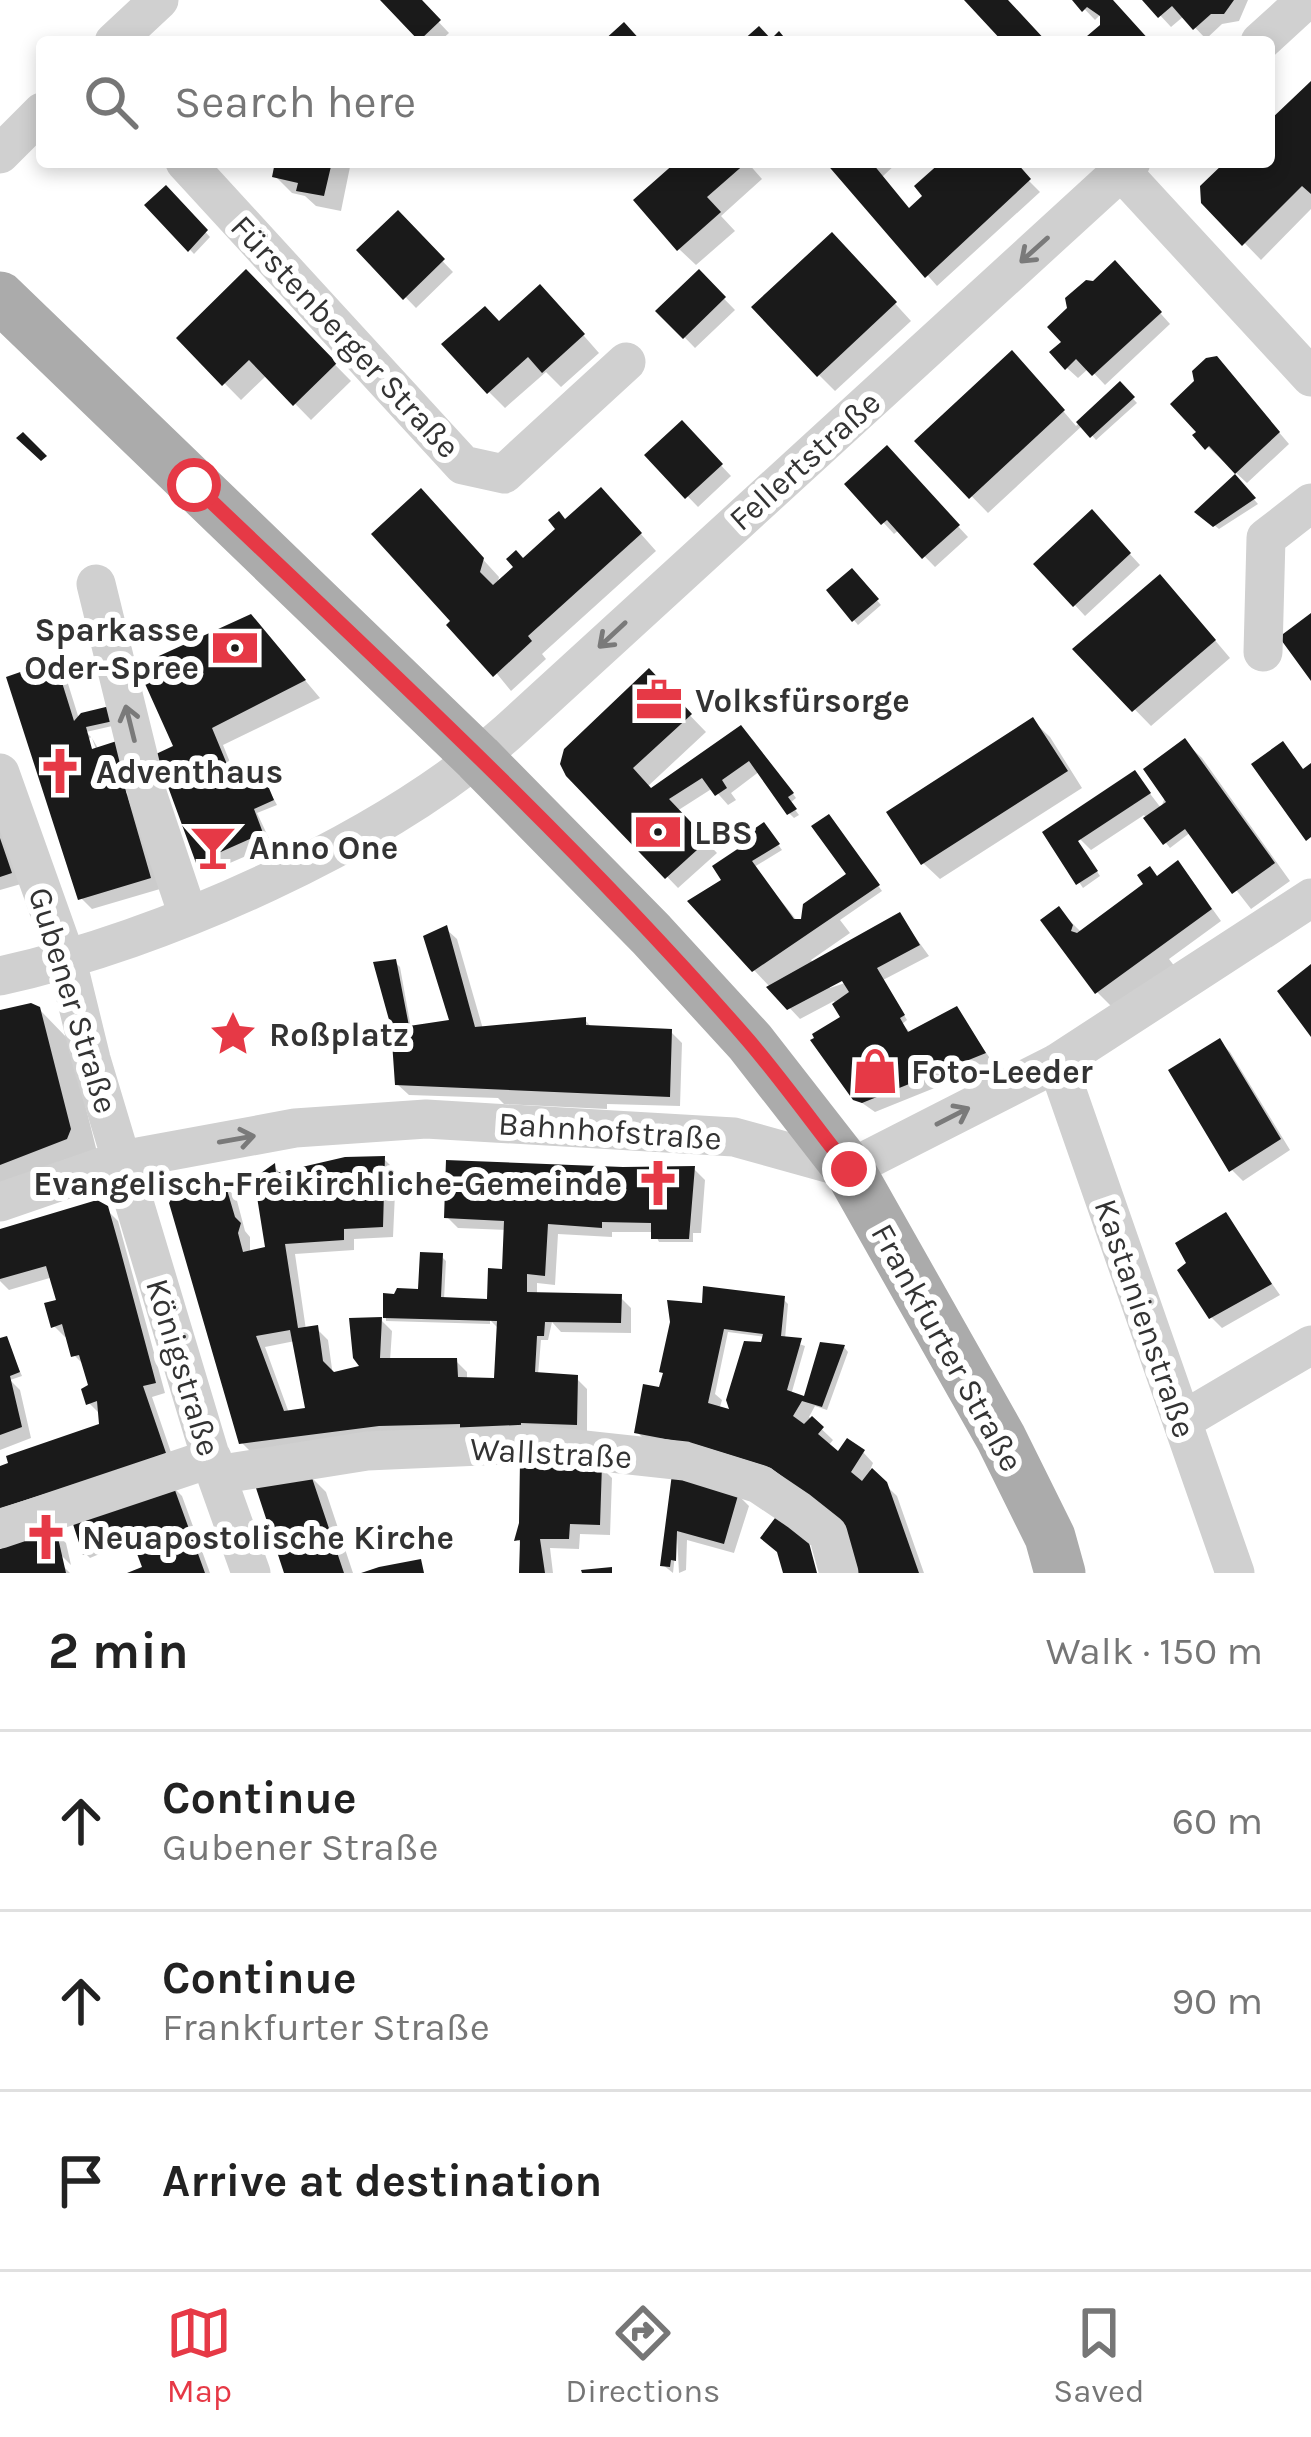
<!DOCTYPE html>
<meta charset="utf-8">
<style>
:root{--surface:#fff;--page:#f6f6f6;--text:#222;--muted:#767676;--line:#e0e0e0;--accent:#e63946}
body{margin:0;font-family:Karla,sans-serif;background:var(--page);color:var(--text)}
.stop{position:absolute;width:36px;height:36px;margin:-27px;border:9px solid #e63946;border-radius:50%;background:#fff}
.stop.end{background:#e63946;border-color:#fff;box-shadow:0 3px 12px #0008}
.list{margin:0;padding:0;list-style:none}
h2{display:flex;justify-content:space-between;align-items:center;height:156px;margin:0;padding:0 48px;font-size:51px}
h2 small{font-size:39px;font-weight:400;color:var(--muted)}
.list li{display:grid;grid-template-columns:78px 1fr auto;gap:36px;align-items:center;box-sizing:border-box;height:180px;padding:0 48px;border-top:3px solid var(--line)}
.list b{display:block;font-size:45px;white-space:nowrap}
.list p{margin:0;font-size:39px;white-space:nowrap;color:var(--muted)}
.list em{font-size:39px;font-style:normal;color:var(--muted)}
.icon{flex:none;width:66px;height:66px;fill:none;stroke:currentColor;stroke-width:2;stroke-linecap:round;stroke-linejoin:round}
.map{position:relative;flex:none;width:1311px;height:1573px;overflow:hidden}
.search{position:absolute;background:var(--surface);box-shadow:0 6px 18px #0003;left:36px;right:36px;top:36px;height:132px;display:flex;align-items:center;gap:30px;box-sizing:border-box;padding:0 42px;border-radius:12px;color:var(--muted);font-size:45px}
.sheet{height:696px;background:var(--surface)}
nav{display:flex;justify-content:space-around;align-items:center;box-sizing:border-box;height:168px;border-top:3px solid var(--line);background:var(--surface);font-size:33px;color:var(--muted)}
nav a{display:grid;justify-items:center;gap:6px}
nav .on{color:var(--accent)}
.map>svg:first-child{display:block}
.shadow{fill:#0003;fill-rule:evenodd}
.building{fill:#1a1a1a;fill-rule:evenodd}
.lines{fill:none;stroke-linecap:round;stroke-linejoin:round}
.minor{stroke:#d0d0d0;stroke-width:39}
.major{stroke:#ababab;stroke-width:51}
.oneway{stroke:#7a7a7a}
.route{stroke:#e63946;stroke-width:15}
.labels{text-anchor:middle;stroke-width:12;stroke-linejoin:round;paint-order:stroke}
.street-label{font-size:33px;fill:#333;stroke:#fff}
.poi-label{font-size:33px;font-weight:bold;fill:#333;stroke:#fff;text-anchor:start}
</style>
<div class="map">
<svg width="1311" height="1573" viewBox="0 0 1311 1573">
<rect width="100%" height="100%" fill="#fff"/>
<!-- shadow -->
<path class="shadow" d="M384,0H418L449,33L439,42H424Z
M1076,0H1111L1148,42H1085L1103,26V18L1099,16L1095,20Z
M1146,0H1248L1239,21L1222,24L1206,39L1184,16L1171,27Z
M1311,85V209L1261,260L1204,201L1230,162H1269V125Z
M278,162H351L341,211L316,206L305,196L292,193L275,176Z
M676,162H747L762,179L721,216L735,231L696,265L679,249Z
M829,162H871L864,177L880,162H898L882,177L910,211L965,162H1010L1040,192L937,286Z
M166,189L210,237L194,254L148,205Z
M398,215L453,272L416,308L361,251Z
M848,252L911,321L835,391L819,375Z
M699,273L735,310L695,348L659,311Z
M246,274L351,381L311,420L267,375L241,400L180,338Z
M1126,275L1170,324L1105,385L1089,368L1078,378L1067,368L1065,342Z
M556,304L599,353L561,387L546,372L505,408L489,392Z
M1028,370L1076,426L1120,385L1137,403L1096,440L1083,425L988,513L918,441Z
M1227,371L1289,444L1247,483L1196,436Z
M682,424L731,476L698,507L648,455Z
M887,450L968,537L935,567L899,530L894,534L848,484Z
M1235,478L1258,504L1219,529L1198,512Z
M617,507L656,551L542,654L546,659L511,691L454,621L437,509L499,577L497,586L565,523Z
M1092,513L1140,565L1085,616L1037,564Z
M852,572L881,605L858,625L830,591Z
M1176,594L1230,658L1151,726L1076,649Z
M267,635L320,698L223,745L240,787L262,777L277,805L257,813L272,845L209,872L198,861L178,747Z
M54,663L65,674L79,719L82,715L121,724L86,732L91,737L87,741L90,752H97L92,738L99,750L138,789L125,792L135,802L160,889L92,909L81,898Z
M649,673L706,732L647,787L652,792L752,739L796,798L790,803L799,815L794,818L789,813L760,771L731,793L736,800L728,805L713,788L677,811L717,853L678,888L568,774Z
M1033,721L1050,737L1082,788L940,879L923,863Z
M1185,742L1202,758L1290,881L1251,909L1191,832L1170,848L1144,815L1091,850L1076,835L1074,837L1100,876L1083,888L1046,833L1135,774L1161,808Z
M0,817L21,884L0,890Z
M833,822L882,891L840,920L850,933L811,960L814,964L900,916L929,956L883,980L907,1020L902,1024L911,1033L956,1010L994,1064L875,1112L855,1098L844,1018L834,1001L800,1019L754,970L725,881L768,830L782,850L754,867L798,922H804L850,874ZM871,969L845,983L830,988L829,984Z
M1188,875L1221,921L1169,959L1185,980L1127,1022L1097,992L1059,910L1082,933L1158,879Z
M446,929L457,939L483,1029L585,1020L593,1029L671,1032L682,1043L680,1106L607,1104V1109L504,1104L498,1098L409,1095L397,1084L395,962L400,967L411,1028L453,1022Z
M39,1009L69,1040L99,1160L0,1208V1013Z
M1219,1041L1230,1052L1290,1150L1243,1181L1232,1170Z
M345,1160H385L396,1171L393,1237L354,1239V1250L295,1254L306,1330L317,1329L328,1340L333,1376L364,1367L381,1320L392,1331L390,1361H456L467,1372V1380L497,1381L500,1330L490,1320V1324L386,1321V1297L420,1292L441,1256L446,1261L444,1300L486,1302L505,1272L507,1230L458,1228L447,1217L694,1169L705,1180L701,1233H693V1242H659L654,1232H612V1237L558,1234L555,1285L537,1283V1295L620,1297L631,1308V1333L561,1332L552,1322L548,1340H541L538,1375L576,1378L587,1389V1435L253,1454L242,1443L224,1186L236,1197L245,1231L250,1237V1254L271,1257L274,1167L282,1175ZM295,1341L308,1410L289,1413L265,1347Z
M106,1209L118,1221L165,1393L152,1397L176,1467L0,1515V1481L103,1426L102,1416L89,1403L92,1386L85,1366L74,1355L69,1336L65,1337L54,1326L60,1302L53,1277L9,1290L0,1281V1233Z
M1225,1216L1280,1295L1222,1328L1211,1317L1190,1264Z
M783,1299L788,1304L785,1339L805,1346L791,1395L806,1399L844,1347L848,1352L827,1410L815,1406L809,1417L833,1440L828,1446L838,1455L863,1452L873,1463L870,1470L897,1496L924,1573H859L844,1524L648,1443L637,1432L704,1306ZM728,1332L765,1337L734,1414L719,1410L722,1400L715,1394Z
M6,1339L22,1376L10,1380L20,1390L31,1438L0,1450V1341Z
M601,1467L612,1478L610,1535L580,1534L579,1549L550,1548L553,1573H522L523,1545L518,1540Z
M309,1475L326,1492L353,1573H288Z
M675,1478L738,1495L749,1506L734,1553L687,1540L686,1570L679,1573L677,1536L673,1573L663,1565Z
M172,1486L182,1496L210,1573H134L145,1569L135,1539L90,1558L85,1553Z
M55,1532L66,1543L71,1565L56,1550L51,1554L70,1573H1L0,1552Z"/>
<!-- building -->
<path class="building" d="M380,0H422L441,20L419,41Z
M964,0H1008L1047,42H1003Z
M1072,0H1113L1151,42H1080L1100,25V16L1087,7L1082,12Z
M1142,0H1234L1224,14H1211L1193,30L1172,6L1158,18Z
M624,22L642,42H602Z
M759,26L771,39L779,31L788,42H741Z
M1311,81V194L1302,186L1242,246L1201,203L1200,186L1225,162H1269V121Z
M275,162H332L324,196L296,191L298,183L272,177Z
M676,162H747L707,197L721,212L677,251L633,200Z
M825,162H876L873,164L909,208L922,196L914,186L941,162H949L953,168L960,162H1016L1031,179L925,278Z
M166,185L208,230L188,252L144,205Z
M398,210L445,259L403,300L356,250Z
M832,232L897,302L817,377L751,307Z
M1115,260L1162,312L1092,376L1076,359L1065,370L1049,352L1061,342L1047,327L1067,308L1065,298L1086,280L1093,281Z
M246,269L337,363L293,406L249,360L222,386L176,338Z
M699,269L726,297L683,339L655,311Z
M540,284L585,334L542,373L528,357L487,394L441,344L485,306L499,321Z
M1012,350L1065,410L969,499L914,441Z
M1217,356L1280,432L1235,474L1209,446L1205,450L1192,435L1196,432L1170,404L1194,381L1192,371L1206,358Z
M1120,381L1135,397L1090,438L1076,422Z
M682,420L723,464L685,499L644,455Z
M23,432L47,456L41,461L16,438Z
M887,445L960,525L922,559L887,520L881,525L844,484Z
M1235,474L1256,498L1213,527L1194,512Z
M601,487L642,533L528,636L532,641L493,677L446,625L450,621L371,534L421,488L484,558L480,572L493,585L513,567L506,559L516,550L523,558L555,529L548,520L559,511L565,519Z
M1092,509L1131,553L1073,607L1033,564Z
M852,568L879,599L852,622L826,590Z
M1160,574L1216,640L1132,712L1072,649Z
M1311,613V681L1279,637Z
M251,614L306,680L212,728L236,786L263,774L274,800L254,809L263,833L196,863L156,754L173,746L137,666Z
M55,660L74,721L81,713L114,705L118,720L86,727L92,749L123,739L135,784L125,788L151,878L78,900L6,677Z
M649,668L692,714L633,768L651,788L741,725L794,793L788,797L797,809L787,815L749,761L722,780L727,788L715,796L702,778L669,799L708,840L665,879L566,776L560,764L564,749Z
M1033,717L1068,771L921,865L886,812Z
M1185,738L1275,863L1232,894L1185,829L1163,845L1143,818L1166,802L1143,769Z
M1283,741L1303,769L1311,763V837L1306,841L1251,764Z
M1135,770L1151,793L1078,841L1098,871L1076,885L1042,832Z
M829,814L880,885L752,972L687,901L721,880L712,866L742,846L738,840L764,822L780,844L752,861L794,919H801L803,904L846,874L811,826Z
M0,838L12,873L0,877Z
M1178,860L1212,909L1095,994L1040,920L1059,906L1073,925L1071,931L1077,933L1143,884L1137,875L1150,866L1157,876Z
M900,912L920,945L877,968L905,1015L900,1018L908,1032L957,1006L986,1053L862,1103L853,1100L810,1040L814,1038L812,1034L840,1017L832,1004L849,992L842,981L787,1010L766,987Z
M447,925L475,1027L586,1017V1025L672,1029L670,1097L395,1085L391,1027L373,962L396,959L409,1026L449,1020L423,936Z
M1311,964V1037L1277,991Z
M31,1003L40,1007L71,1129L67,1139L0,1165V1010Z
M1220,1038L1281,1139L1229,1172L1168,1070Z
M385,1156L383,1227L344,1229V1240L285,1244L298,1328L318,1325L323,1361L334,1372L359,1366L353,1358L349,1318L382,1317L380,1358H457L458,1377L494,1378L497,1321L383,1318V1293L394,1294L397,1288L418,1289L420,1252L443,1253L441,1297L487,1299L488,1268L502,1269L504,1221L444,1218L446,1160L623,1167L695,1166L689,1239H651V1223L602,1222V1228L548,1224L545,1276L527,1274V1292L622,1294L621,1323L545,1322L544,1336H537L535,1372L578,1375L577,1425L521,1423V1427L460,1429V1424L379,1426L239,1444L169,1203L174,1194L225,1183L235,1217L241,1223L238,1233L243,1252L265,1247L254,1178L275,1163L276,1173L345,1157ZM290,1330L305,1408L284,1411L256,1336Z
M97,1200L108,1206L119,1245L156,1383L143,1386L167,1456L0,1508V1466L8,1463L6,1456L99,1424L97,1401L86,1405L81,1389L88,1385L79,1355L71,1357L62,1324L51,1328L44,1303L56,1300L46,1266L0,1279V1229Z
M1226,1212L1272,1284L1209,1319L1177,1270L1186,1263L1175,1243Z
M703,1286L785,1296L781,1336L802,1338L787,1390L804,1396L820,1342L845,1345L822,1407L802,1401L793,1416L804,1424L812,1416L824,1427L818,1434L838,1451L847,1438L865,1450L851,1472L862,1481L872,1468L887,1482L919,1573H856L841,1522L771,1468L697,1445L634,1433L643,1384L659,1387L663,1373L659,1372L670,1322L667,1300L702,1303ZM724,1329L763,1334L761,1342L744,1341L726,1400L729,1409L708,1403Z
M7,1336L20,1372L10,1376L22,1427L0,1435V1338Z
M520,1460L602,1464L600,1525L570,1524L569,1539H540L545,1573H519L520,1540L514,1541L519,1523Z
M310,1472L344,1573H284L255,1485Z
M672,1474L739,1492L724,1544L677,1531L676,1561L671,1560L670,1567L660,1566Z
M172,1482L205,1573H127L142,1567L130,1535L126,1540L83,1555L72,1521Z
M778,1514L808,1539L817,1573H783L777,1552L760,1538Z
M56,1529L66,1573H0V1549Z
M421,1559L424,1573H361L379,1567Z
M612,1567V1573H582L581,1570Z"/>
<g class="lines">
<!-- minor -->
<path class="minor" d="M114,42L159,0
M1260,42L1306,0
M0,154L42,112
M185,162L463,465L504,474L626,362
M1121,171L1311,377
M96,584L148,796L188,915
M1263,652L1266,538L1311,503
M0,773L67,961L91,1059L216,1475L251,1573
M0,976C163,940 382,843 508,732L1131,162
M1057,1063L1235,1573
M0,1202L122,1160L295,1128L426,1119L734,1137L849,1169L1057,1063L1311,898
M1182,1421L1311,1345
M216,1475L367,1451L529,1444L685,1461L759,1484L799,1511L828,1534L839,1573
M0,1529L212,1458"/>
<!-- major -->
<path class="major" d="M0,297L478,758L651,934L750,1042L849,1169L1001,1438L1050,1537L1060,1573"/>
</g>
<!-- one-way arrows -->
<defs><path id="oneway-shaft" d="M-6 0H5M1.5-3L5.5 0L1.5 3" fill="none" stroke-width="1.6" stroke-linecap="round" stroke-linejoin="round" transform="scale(3)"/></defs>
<g class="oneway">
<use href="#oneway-shaft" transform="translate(1034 250) rotate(138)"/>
<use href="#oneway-shaft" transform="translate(612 635) rotate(137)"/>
<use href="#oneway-shaft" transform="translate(130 723) rotate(-104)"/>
<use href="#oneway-shaft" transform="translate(953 1116) rotate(-27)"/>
<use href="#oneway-shaft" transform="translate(237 1139) rotate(-10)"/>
</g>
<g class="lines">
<!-- route -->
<path class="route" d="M194,485C383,665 577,843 748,1040C783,1081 815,1126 849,1169"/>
</g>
<!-- icons -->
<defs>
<symbol id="bank-bare" viewBox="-9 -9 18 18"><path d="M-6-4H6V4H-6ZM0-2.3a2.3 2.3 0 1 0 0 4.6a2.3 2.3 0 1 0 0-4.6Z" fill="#e63946" stroke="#fff" stroke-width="2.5" paint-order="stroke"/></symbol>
<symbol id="office-bare" viewBox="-9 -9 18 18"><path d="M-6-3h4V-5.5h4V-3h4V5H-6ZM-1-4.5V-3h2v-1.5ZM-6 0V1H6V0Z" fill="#e63946" stroke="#fff" stroke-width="2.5" paint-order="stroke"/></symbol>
<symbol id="church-bare" viewBox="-9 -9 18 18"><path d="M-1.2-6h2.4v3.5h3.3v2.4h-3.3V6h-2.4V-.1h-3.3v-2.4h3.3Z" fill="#e63946" stroke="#fff" stroke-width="2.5" paint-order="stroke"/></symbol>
<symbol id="bar-bare" viewBox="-9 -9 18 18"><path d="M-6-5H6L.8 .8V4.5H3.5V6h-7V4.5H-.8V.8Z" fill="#e63946" stroke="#fff" stroke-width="2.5" paint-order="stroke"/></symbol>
<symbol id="sight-bare" viewBox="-9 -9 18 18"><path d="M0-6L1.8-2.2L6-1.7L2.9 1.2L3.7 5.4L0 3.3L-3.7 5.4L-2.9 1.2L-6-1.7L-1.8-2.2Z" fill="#e63946" stroke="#fff" stroke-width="2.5" paint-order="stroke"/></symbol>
<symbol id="shop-bare" viewBox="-9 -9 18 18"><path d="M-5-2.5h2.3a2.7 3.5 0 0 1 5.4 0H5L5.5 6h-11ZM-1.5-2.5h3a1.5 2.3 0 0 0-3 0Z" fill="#e63946" stroke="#fff" stroke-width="2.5" paint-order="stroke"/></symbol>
</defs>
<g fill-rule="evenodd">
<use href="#bank-bare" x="202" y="615" width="66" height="66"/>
<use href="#office-bare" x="626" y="667" width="66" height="66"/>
<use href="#church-bare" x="27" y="738" width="66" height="66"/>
<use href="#bank-bare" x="625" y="799" width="66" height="66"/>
<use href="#bar-bare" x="180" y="814" width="66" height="66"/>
<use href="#sight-bare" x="200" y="1001" width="66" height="66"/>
<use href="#shop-bare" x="842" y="1038" width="66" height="66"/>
<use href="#church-bare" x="625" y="1150" width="66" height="66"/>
<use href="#church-bare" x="13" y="1504" width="66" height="66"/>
</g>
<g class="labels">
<!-- street labels -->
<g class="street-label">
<text transform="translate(346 336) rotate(47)" y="12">Fürstenberger Straße</text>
<text transform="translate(804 460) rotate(-42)" y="12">Fellertstraße</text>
<text transform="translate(74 1000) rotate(73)" y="12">Gubener Straße</text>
<text transform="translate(610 1130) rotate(4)" y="12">Bahnhofstraße</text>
<text transform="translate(1146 1318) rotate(71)" y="12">Kastanienstraße</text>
<text transform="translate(948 1347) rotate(61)" y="12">Frankfurter Straße</text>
<text transform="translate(184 1367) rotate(73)" y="12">Königstraße</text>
<text transform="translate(551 1452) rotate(3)" y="12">Wallstraße</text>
</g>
<!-- poi labels -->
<g class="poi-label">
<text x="199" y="641" text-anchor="end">Sparkasse<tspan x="199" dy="38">Oder-Spree</tspan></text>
<text x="695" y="712">Volksfürsorge</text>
<text x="96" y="783">Adventhaus</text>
<text x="694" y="844">LBS</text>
<text x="249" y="859">Anno One</text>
<text x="269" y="1046">Roßplatz</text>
<text x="911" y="1083">Foto-Leeder</text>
<text x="622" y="1195" text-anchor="end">Evangelisch-Freikirchliche-Gemeinde</text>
<text x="82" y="1549">Neuapostolische Kirche</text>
</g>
</g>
</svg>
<div class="stop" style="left:194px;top:485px"></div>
<div class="stop end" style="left:849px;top:1169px"></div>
<div class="search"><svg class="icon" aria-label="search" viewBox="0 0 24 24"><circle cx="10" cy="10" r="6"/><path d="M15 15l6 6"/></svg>Search here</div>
</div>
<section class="sheet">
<h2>2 min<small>Walk · 150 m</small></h2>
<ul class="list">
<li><svg class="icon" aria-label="ahead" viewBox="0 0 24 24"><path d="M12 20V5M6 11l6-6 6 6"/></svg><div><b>Continue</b><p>Gubener Straße</p></div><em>60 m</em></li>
<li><svg class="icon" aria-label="ahead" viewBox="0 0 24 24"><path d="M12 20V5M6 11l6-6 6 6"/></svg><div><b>Continue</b><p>Frankfurter Straße</p></div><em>90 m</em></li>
<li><svg class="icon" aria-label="arrive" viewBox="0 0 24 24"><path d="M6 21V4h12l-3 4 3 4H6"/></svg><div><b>Arrive at destination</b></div></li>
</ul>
</section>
<nav>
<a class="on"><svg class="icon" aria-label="map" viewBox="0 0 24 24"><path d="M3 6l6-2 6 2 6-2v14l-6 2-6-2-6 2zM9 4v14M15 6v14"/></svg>Map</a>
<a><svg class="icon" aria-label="directions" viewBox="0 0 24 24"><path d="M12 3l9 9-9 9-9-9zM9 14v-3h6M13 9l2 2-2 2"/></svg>Directions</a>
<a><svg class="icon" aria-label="saved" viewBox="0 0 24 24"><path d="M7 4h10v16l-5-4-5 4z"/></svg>Saved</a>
</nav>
